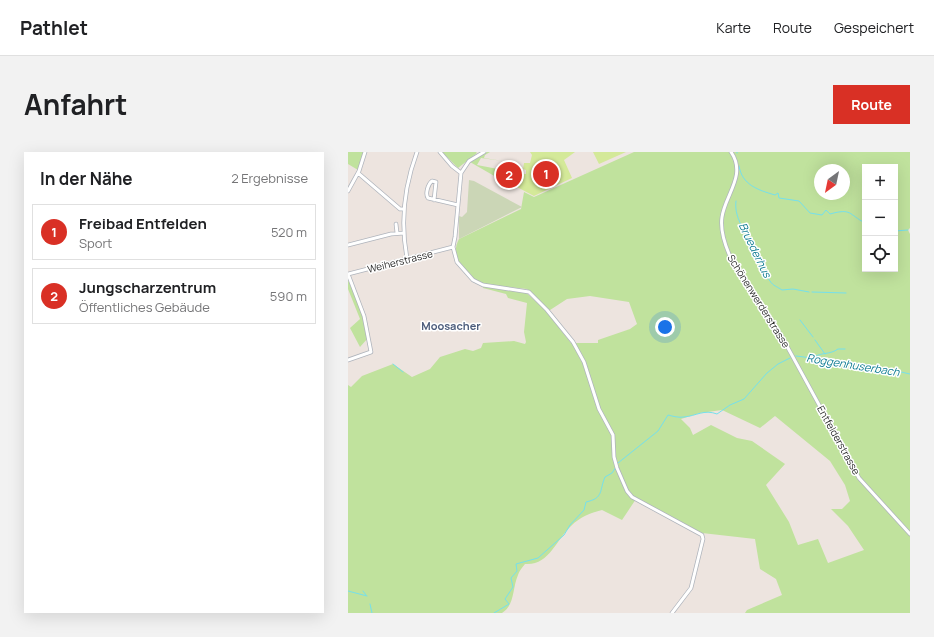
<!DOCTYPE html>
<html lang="de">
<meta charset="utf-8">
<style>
:root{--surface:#fff;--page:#f2f2f2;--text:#202124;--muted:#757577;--line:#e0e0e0;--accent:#d93025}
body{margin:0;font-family:Manrope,sans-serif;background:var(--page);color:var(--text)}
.controls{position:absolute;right:12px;top:12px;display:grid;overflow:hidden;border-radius:0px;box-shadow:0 4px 16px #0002}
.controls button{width:36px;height:36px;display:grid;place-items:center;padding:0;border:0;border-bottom:1px solid var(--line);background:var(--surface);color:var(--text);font:20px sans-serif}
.compass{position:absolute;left:466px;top:12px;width:36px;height:36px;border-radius:50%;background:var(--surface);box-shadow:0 4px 16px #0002;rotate:213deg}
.you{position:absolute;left:317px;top:175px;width:14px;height:14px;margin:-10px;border:3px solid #fff;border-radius:50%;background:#1a73e8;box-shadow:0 0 0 6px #1a73e833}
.badge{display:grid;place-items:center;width:26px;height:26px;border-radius:50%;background:var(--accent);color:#fff;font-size:13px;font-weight:700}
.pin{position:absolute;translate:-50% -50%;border:2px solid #fff;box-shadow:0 1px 4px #0006}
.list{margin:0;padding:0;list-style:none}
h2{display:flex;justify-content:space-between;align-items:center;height:52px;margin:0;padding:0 16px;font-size:17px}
h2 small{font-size:13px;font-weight:400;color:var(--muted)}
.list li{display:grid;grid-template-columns:26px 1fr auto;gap:12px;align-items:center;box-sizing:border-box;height:56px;margin:0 8px 8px;padding:0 8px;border:1px solid var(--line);border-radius:0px}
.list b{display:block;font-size:15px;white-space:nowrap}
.list p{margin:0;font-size:13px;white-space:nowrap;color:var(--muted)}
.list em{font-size:13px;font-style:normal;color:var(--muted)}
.icon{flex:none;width:22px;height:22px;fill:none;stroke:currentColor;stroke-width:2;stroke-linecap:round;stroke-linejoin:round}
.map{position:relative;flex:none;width:562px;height:461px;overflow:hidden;border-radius:0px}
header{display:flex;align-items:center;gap:24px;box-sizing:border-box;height:56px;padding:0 20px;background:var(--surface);border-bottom:1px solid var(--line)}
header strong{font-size:19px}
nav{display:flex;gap:22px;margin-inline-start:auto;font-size:14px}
.intro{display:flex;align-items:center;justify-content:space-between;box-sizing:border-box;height:96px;padding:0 24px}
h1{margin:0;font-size:28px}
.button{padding:10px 18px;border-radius:0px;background:var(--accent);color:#fff;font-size:14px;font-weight:700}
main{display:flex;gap:24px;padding:0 24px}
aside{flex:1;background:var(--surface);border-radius:0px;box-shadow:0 4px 16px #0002}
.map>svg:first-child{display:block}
.green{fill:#c0e29d;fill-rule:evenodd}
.cemetery{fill:#cbd6b6}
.pitch{fill:#d4e999}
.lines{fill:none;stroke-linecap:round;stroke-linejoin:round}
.stream{stroke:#75e0ec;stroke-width:1}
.minor-casing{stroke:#afb4bc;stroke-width:4.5}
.minor{stroke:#fff;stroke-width:3}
.labels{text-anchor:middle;stroke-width:3;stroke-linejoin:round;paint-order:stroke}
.street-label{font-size:10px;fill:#2c2c2c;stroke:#fff}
.water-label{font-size:11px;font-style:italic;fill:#117d93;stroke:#fff}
.neighbourhood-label{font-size:11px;font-weight:bold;fill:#4d5d7c;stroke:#fff}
</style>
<header>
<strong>Pathlet</strong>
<nav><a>Karte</a><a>Route</a><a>Gespeichert</a></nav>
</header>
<div class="intro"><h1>Anfahrt</h1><a class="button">Route</a></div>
<main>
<aside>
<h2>In der Nähe<small>2 Ergebnisse</small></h2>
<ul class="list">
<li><span class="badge">1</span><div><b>Freibad Entfelden</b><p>Sport</p></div><em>520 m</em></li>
<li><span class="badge">2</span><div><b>Jungscharzentrum</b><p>Öffentliches Gebäude</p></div><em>590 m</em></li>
</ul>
</aside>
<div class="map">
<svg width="562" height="461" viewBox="0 0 562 461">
<rect width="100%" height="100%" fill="#ede4df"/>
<!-- green -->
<path class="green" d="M0,0H16L10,18L0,12Z
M94,0H128L129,1L110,16Z
M139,0H142L137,3L136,6L155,9L133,6L129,13L155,18L156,26L162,33L122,10Z
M286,0H562V76L560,78L562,82V461H397L399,458L434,443L428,427L412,417L407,387L354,381L334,373L288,347L274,368L254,358C242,361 232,365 223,374C208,388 201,414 177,412C174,416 171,419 170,423C164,437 167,453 154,461H0V233L3,235L14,224L45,212L64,225L82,217L92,205L117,197L125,199L133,196L135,191L166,189L177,192L178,190L176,180L179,151L160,146L158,142L135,136V133L175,138L194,155L179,137L132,132C116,122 101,105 111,87L173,57L176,40L186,45ZM517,15H547V117H517ZM472,18H496V42H472ZM242,144L281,150L289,172L282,177L250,188V191H223L199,160L219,147ZM374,258L412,276L427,264L482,309L497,333L502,349L494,357H483L500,374L516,398L480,411L470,387L450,393L441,370L418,333L437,312L404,289L389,286L363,273L345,283L342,276L333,267L352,261Z
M0,128L15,163L20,186L12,195L2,176L12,167L0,137Z"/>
<!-- cemetery -->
<path class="cemetery" d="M121,28L126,29L174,55L111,87V64L114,65L119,60Z"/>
<!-- pitch -->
<path class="pitch" d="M182,0H227L216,8L224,26L186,44L169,35V25L171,22H178V18L175,17L176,11H182L184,3Z
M245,0H278L251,12Z"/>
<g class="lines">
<!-- stream -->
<path class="stream" d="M389,0V1
M391,14C394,33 410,38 427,43L430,41L431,46L451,49L462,61L474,63L478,58L482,62C504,56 500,62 517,71
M388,49C385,68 403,87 409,104C413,113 415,121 422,129C425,134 430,135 434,138L445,137L461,140
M547,79L560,78
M464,140L498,141
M452,168L465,185
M467,188L477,202
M448,204L526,214L562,222
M464,206C472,200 482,203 490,197H497
M45,212L55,220
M270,311L310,279L320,263C324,264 331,266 336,265C348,264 356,257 369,262L382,253L396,247L419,221L430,212L442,206
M0,439L19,444
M15,439L18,443
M22,452L24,461
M146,461L161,452L157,447L165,435L163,426L169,419L168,412L190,406L216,383L222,373L236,358L238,350C256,346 251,339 257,325L264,321L268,315"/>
<defs>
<path id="minor" d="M92,0L104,14L113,21
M136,0L121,9L113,21L107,85L105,95L109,110L125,128L135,133L181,140L199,158L225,190L236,210L251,257L265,283L266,305L269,316L279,339L284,345L354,383L355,387L343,436L324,461
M383,0C399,23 377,43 374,65C372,78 376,90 381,102L434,185L511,326L562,382
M10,21L52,57H55
M0,39L11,19L17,0
M86,48L88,30L84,29C80,32 77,42 80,46L110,53
M48,72L49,81
M0,93L43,82L56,81
M59,106C52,69 56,35 69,0
M0,122L105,95
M0,208L23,200L16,164L0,122"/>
</defs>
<!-- minor casing -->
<use href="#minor" class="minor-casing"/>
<!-- minor -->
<use href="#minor" class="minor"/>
</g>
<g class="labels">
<!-- street labels -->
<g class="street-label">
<text transform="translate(52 109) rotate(-14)" y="4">Weiherstrasse</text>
<text transform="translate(411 149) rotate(58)" y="4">Schönenwerderstrasse</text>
<text transform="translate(491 288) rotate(61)" y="4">Entfelderstrasse</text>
</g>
<!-- water labels -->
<g class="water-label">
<text transform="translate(407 98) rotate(64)" y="4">Bruederhus</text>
<text transform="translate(505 213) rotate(9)" y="4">Roggenhuserbach</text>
</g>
<!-- neighbourhood labels -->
<g class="neighbourhood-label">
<text x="103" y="178">Moosacher</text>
</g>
</g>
</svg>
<div class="controls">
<button>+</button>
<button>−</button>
<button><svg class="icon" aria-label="locate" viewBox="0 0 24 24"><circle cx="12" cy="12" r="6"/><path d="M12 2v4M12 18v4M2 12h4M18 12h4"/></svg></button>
</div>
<svg class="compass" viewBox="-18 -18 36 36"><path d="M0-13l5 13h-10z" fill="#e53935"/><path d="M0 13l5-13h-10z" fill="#757577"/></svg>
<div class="you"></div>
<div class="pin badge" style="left:198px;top:22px">1</div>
<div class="pin badge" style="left:161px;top:23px">2</div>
</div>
</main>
